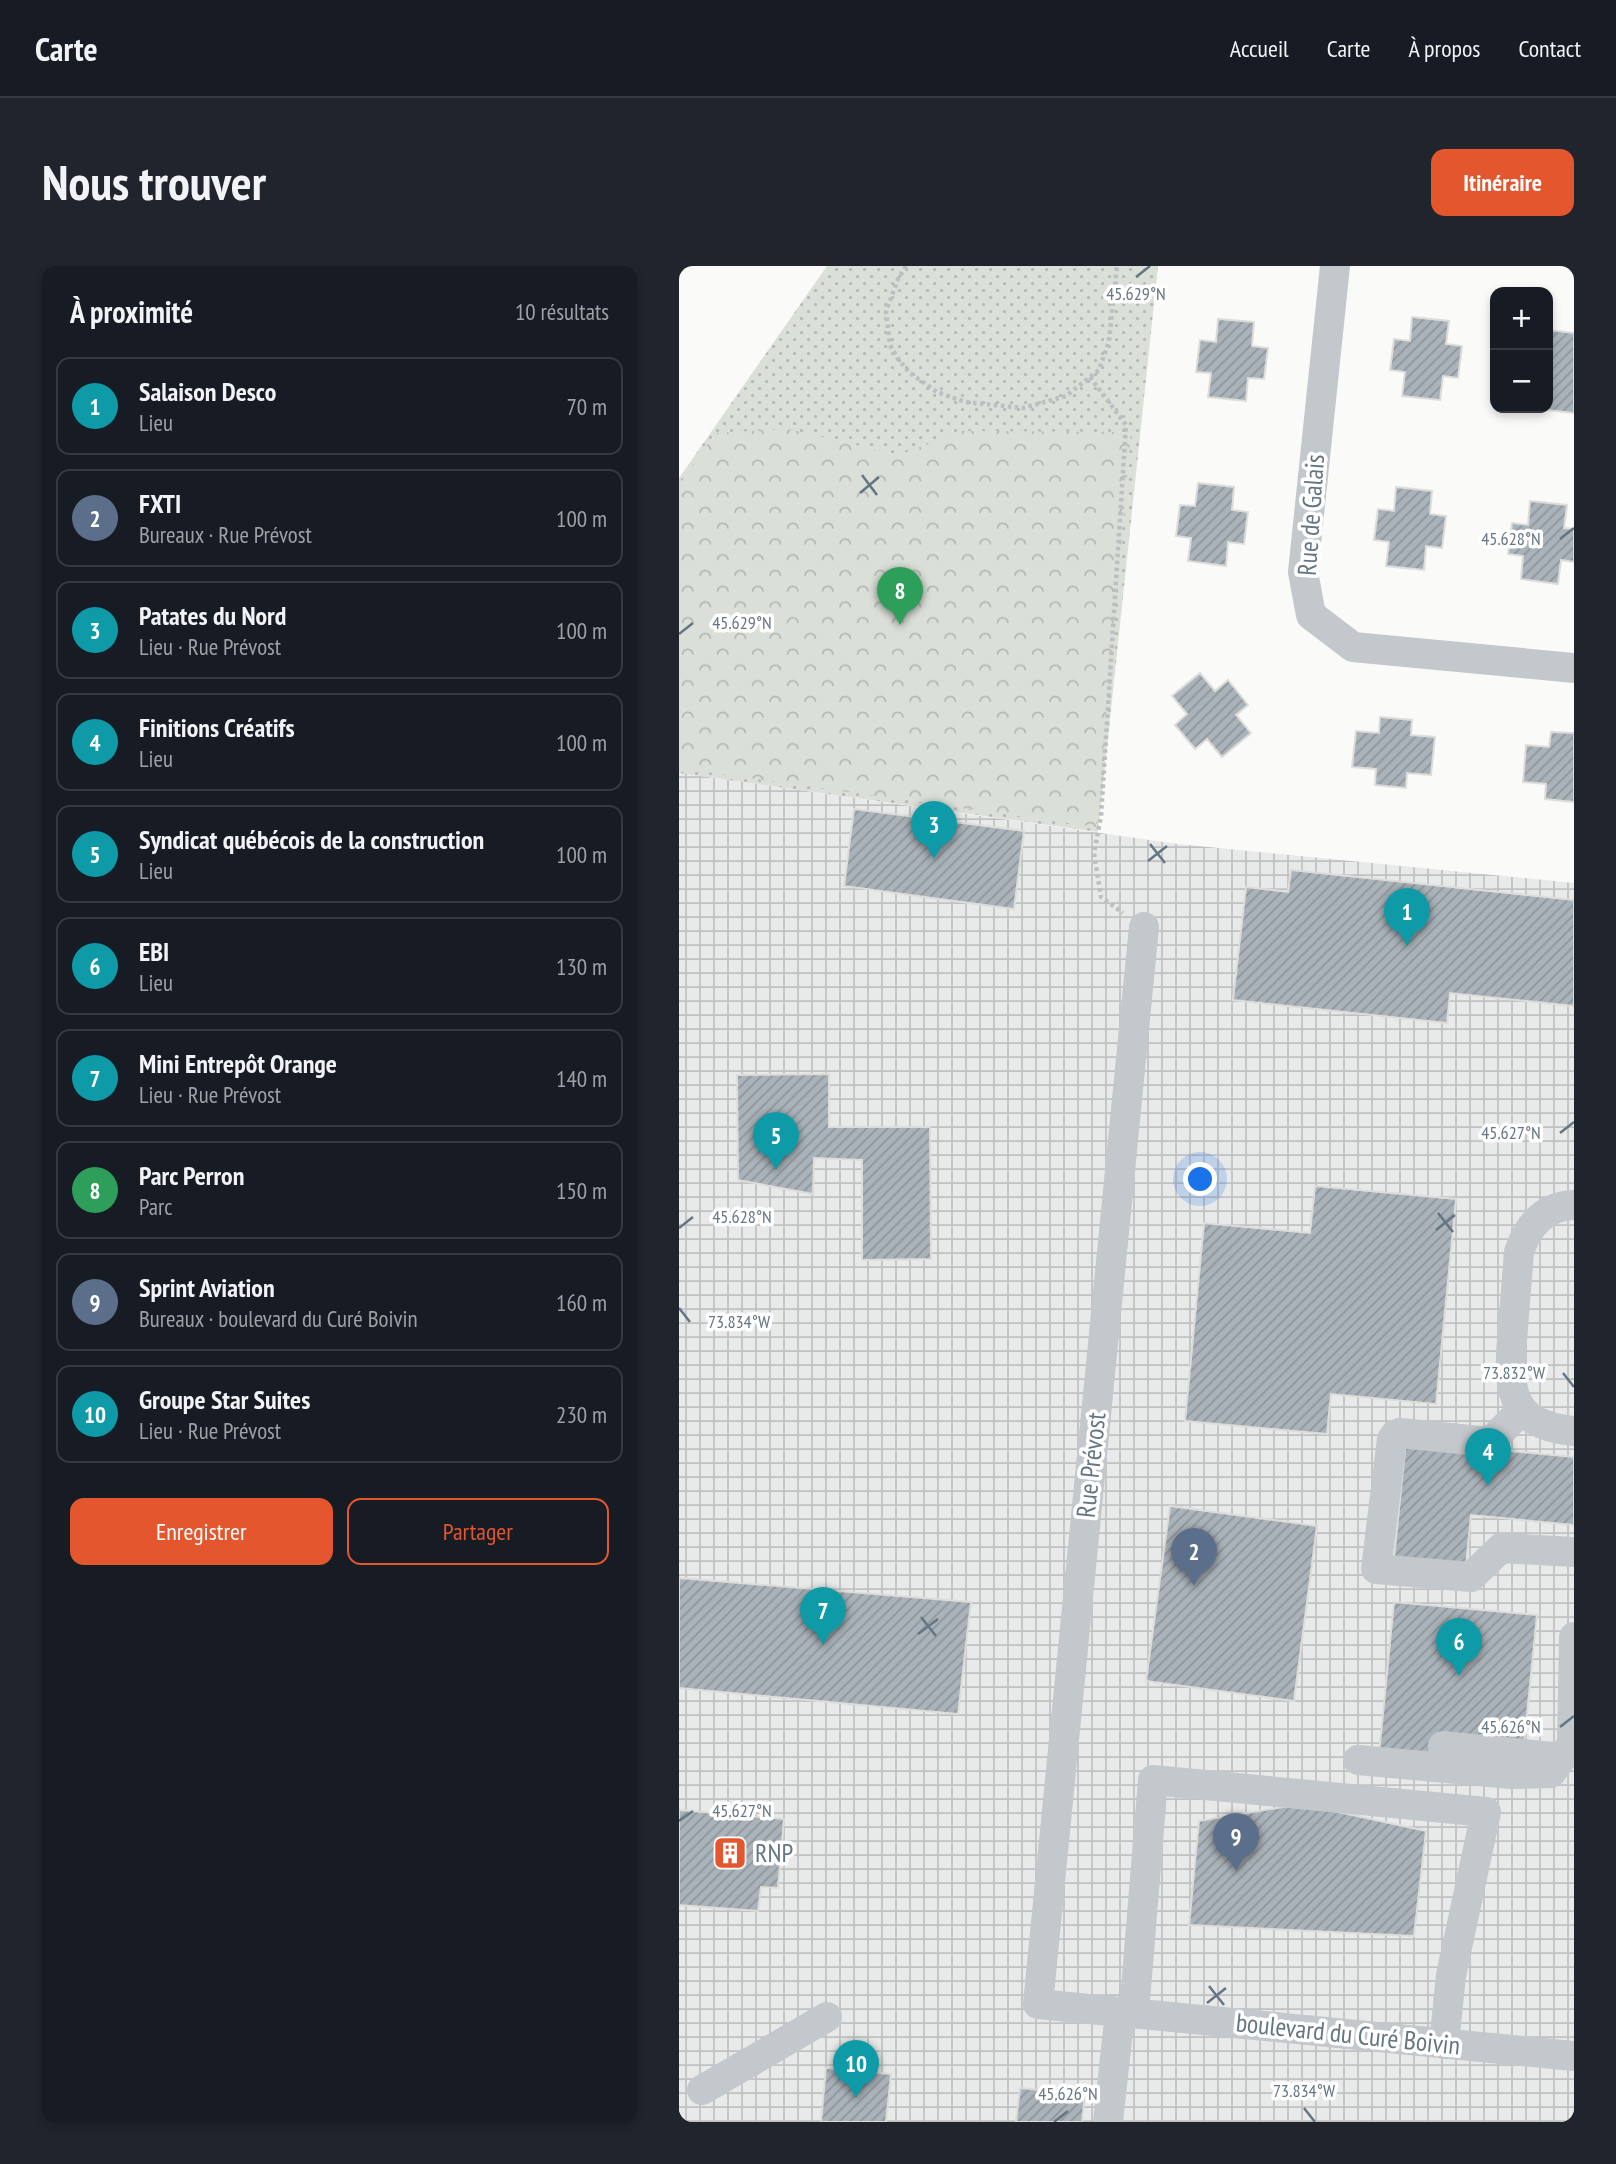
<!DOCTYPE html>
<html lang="fr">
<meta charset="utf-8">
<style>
:root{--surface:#171b24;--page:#20242c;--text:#f1f3f6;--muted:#9ea1a6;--line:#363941;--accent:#e4572e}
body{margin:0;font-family:"PT Sans Narrow",sans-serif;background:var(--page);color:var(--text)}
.controls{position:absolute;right:21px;top:21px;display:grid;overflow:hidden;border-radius:14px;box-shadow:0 4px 10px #0003}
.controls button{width:63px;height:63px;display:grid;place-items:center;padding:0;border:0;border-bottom:2px solid var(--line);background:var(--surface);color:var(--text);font:35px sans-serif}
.you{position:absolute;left:522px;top:914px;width:24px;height:24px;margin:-18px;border:5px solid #fff;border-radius:50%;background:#1a73e8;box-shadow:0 0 0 10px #1a73e833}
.badge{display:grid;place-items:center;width:46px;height:46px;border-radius:50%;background:var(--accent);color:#fff;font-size:23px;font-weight:700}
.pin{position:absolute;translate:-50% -58px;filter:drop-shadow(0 2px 4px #0008)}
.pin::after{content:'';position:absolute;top:37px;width:24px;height:21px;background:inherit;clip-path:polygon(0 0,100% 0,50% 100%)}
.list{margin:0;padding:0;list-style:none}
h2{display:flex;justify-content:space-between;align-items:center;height:91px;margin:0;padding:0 28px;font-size:30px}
h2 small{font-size:23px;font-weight:400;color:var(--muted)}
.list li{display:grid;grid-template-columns:46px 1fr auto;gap:21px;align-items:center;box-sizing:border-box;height:98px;margin:0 14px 14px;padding:0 14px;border:2px solid var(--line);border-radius:14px}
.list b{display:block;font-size:26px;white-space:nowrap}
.list p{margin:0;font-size:23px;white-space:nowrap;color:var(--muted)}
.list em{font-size:23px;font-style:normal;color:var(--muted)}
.actions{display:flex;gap:14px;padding:21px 28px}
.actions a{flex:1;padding:16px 0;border:2px solid var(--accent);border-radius:14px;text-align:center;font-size:24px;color:var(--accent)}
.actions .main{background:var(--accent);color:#fff}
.map{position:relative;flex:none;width:895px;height:1856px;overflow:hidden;border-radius:14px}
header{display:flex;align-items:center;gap:42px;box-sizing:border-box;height:98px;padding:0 35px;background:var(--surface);border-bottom:2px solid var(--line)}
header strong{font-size:33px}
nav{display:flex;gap:38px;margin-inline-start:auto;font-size:24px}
.intro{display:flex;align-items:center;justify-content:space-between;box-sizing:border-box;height:168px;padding:0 42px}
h1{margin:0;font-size:49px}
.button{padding:18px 32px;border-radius:14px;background:var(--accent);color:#fff;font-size:24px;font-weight:700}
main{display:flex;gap:42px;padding:0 42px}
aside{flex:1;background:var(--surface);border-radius:14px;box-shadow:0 4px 10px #0003}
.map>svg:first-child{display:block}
.industrial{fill:url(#industrial-grid)}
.grass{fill:url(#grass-dots)}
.forest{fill:url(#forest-crowns)}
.building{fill:url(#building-hatch);stroke:#dcdcda;stroke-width:2}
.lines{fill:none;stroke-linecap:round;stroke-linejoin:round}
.path{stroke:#bbbfc2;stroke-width:4.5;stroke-dasharray:3.5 3.5;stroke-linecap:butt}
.minor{stroke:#c3c8cc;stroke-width:30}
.ticks{fill:none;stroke:#657683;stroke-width:2.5}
.labels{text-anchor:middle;stroke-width:7;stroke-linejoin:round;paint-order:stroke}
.street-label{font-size:26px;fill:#657683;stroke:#fff}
.poi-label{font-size:26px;fill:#657683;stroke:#fff;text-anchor:start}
.ticks-label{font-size:18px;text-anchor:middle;fill:#657683;stroke:#fff;stroke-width:7;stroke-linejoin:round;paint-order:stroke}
</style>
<header>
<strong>Carte</strong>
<nav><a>Accueil</a><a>Carte</a><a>À propos</a><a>Contact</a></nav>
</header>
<div class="intro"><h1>Nous trouver</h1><a class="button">Itinéraire</a></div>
<main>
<aside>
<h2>À proximité<small>10 résultats</small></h2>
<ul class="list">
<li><span class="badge" style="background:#0f9aa8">1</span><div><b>Salaison Desco</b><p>Lieu</p></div><em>70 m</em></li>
<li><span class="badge" style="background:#5c6f8a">2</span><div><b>FXTI</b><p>Bureaux · Rue Prévost</p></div><em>100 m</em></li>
<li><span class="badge" style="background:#0f9aa8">3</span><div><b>Patates du Nord</b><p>Lieu · Rue Prévost</p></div><em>100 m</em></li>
<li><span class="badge" style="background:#0f9aa8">4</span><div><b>Finitions Créatifs</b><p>Lieu</p></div><em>100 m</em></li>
<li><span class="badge" style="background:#0f9aa8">5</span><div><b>Syndicat québécois de la construction</b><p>Lieu</p></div><em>100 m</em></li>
<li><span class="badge" style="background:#0f9aa8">6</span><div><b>EBI</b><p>Lieu</p></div><em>130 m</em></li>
<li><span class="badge" style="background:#0f9aa8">7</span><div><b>Mini Entrepôt Orange</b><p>Lieu · Rue Prévost</p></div><em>140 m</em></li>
<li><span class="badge" style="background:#2e9e5b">8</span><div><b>Parc Perron</b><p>Parc</p></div><em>150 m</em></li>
<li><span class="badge" style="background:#5c6f8a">9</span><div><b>Sprint Aviation</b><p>Bureaux · boulevard du Curé Boivin</p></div><em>160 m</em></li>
<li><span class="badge" style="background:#0f9aa8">10</span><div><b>Groupe Star Suites</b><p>Lieu · Rue Prévost</p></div><em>230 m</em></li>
</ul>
<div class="actions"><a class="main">Enregistrer</a><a>Partager</a></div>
</aside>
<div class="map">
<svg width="895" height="1856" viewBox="0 0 895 1856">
<defs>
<pattern id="industrial-grid" width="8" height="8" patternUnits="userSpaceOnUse" patternTransform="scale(1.75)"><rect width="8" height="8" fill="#e8e9e9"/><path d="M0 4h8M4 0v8" fill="none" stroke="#c0c1c2"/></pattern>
<pattern id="grass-dots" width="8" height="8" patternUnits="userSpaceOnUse" patternTransform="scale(1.75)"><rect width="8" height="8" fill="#dadfd7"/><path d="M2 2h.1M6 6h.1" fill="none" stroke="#b4b9b4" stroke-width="1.8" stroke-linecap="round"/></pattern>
<pattern id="forest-crowns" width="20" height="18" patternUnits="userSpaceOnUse" patternTransform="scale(1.75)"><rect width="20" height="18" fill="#dadfd7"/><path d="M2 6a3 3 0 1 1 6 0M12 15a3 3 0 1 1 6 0" fill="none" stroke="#b4b9b4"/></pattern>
<pattern id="building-hatch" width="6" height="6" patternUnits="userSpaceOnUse" patternTransform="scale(1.75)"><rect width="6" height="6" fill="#aab3b9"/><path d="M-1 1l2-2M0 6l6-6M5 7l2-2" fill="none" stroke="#8e969c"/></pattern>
</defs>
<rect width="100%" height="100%" fill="#fafaf8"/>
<!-- industrial -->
<path class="industrial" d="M0,507L499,578L895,617V1856H0Z"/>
<!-- grass -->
<path class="grass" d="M148,0H479L419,566L0,507V212Z"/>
<!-- forest -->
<path class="forest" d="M109,163L220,189L283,165L452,166L417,561L0,502V219L36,167Z"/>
<!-- building -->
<path class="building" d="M733,51L770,55L767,78L783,80L779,112L764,110L761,134L723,130L726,106L711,104L715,73L731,75Z
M539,53L575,56L573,80L589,82L585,113L569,112L567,135L529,131L532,107L517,106L521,74L537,76Z
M869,64L895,67V147L859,143L869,142Z
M519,217L555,221L553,244L569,246L565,278L549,276L547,300L509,295L512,272L497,270L501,239L516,240Z
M717,221L753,225L751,248L767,250L763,282L747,280L745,304L707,300L710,276L695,274L699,243L715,245Z
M851,235L888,239L885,262L895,263V296L882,294L879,318L842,313L844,290L829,288L833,257L849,259Z
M521,407L536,425L549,414L569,439L557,449L572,467L543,491L528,473L516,483L496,459L508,448L493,430Z
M701,451L733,454L732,469L756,471L752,509L728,507L727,522L696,519L697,503L673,501L677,465L700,467Z
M872,466L895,467V536L866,533L867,518L844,516L847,479L870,481Z
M175,543L345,565L335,643L165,620Z
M612,604L895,634V740L771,727L768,757L554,734L567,621L609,626Z
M150,808V861H251L252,993L183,994V894L135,892L134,928L59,914L58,809Z
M636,920L777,933L757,1138L652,1128L648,1168L506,1155L525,957L631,967Z
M727,1175L895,1191V1259L792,1249L787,1299L715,1292Z
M491,1240L638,1260L615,1435L467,1415Z
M0,1312L292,1336L279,1448L0,1422Z
M715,1336L858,1349L845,1478L757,1493L700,1488Z
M622,1538L747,1565L735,1670L510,1659L520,1555Z
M0,1544L105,1553L99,1622L82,1621L79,1645L0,1639Z
M147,1802L212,1808L207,1856H142Z
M341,1822L406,1828L403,1856H337Z"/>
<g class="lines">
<!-- path -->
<path class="path" d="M227,0L219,13L207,45L211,79L219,93L231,107L258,126L286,136L344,142L387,130L420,104L430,75L438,0
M411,111L447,159L422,550L415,587L422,631L444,647"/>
<!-- minor -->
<path class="minor" d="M656,0L624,306L632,349L674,381L895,402
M465,661L359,1738L895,1790
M895,939C865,940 849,960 840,986C838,1012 836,1037 834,1062C829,1118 826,1159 895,1165
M843,1144L811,1176L721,1167L716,1169L713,1173L697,1303L792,1311L822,1282L895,1286
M895,1371L893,1478L895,1479
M764,1480L875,1491
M679,1494L832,1508L872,1507L893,1478
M455,1747L474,1514L807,1546L772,1709L765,1778
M23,1824L148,1751
M429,1856L441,1746"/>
</g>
<!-- ticks -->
<path class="ticks" d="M457,11L471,0M183,209L198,229M181,227L200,211M881,273L895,262M0,368L14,357M471,578L486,597M469,595L488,580M881,867L895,856M759,947L774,966M0,962L14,951M757,964L776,949M0,1042L11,1056M884,1107L895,1121M242,1351L257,1370M239,1368L259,1353M881,1461L895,1450M0,1555L14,1545M530,1720L545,1739M528,1737L547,1722M625,1842L636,1856M375,1856L389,1845"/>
<!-- icons -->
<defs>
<symbol id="building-square" viewBox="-11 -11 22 22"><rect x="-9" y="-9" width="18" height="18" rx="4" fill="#e4572e" stroke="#fff"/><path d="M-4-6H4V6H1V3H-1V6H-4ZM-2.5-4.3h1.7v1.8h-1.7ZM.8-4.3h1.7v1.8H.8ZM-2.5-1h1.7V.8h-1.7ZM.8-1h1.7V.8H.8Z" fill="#fff"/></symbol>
</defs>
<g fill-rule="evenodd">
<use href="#building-square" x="32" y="1568" width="38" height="38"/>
</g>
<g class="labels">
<!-- street labels -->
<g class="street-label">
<text transform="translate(632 249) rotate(-86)" y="9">Rue de Galais</text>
<text transform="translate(412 1199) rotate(-84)" y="9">Rue Prévost</text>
<text transform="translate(669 1768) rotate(6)" y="9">boulevard du Curé Boivin</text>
</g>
<!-- poi labels -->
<g class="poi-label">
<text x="76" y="1596">RNP</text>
</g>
</g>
<g class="ticks-label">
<text x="457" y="34">45.629°N</text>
<text x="832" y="279">45.628°N</text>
<text x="63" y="363">45.629°N</text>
<text x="832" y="873">45.627°N</text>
<text x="63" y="957">45.628°N</text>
<text x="60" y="1062">73.834°W</text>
<text x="835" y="1113">73.832°W</text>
<text x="832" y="1467">45.626°N</text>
<text x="63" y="1551">45.627°N</text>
<text x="625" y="1831">73.834°W</text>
<text x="389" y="1834">45.626°N</text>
</g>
</svg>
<div class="controls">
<button>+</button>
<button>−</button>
</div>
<div class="you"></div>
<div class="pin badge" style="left:728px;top:680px;background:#0f9aa8">1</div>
<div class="pin badge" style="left:515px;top:1320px;background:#5c6f8a">2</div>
<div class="pin badge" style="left:255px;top:593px;background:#0f9aa8">3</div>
<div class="pin badge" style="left:809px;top:1220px;background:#0f9aa8">4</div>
<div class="pin badge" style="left:97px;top:904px;background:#0f9aa8">5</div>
<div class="pin badge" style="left:780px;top:1410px;background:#0f9aa8">6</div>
<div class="pin badge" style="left:144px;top:1379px;background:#0f9aa8">7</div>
<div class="pin badge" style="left:221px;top:359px;background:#2e9e5b">8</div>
<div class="pin badge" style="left:557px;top:1605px;background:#5c6f8a">9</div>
<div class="pin badge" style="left:177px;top:1832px;background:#0f9aa8">10</div>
</div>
</main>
